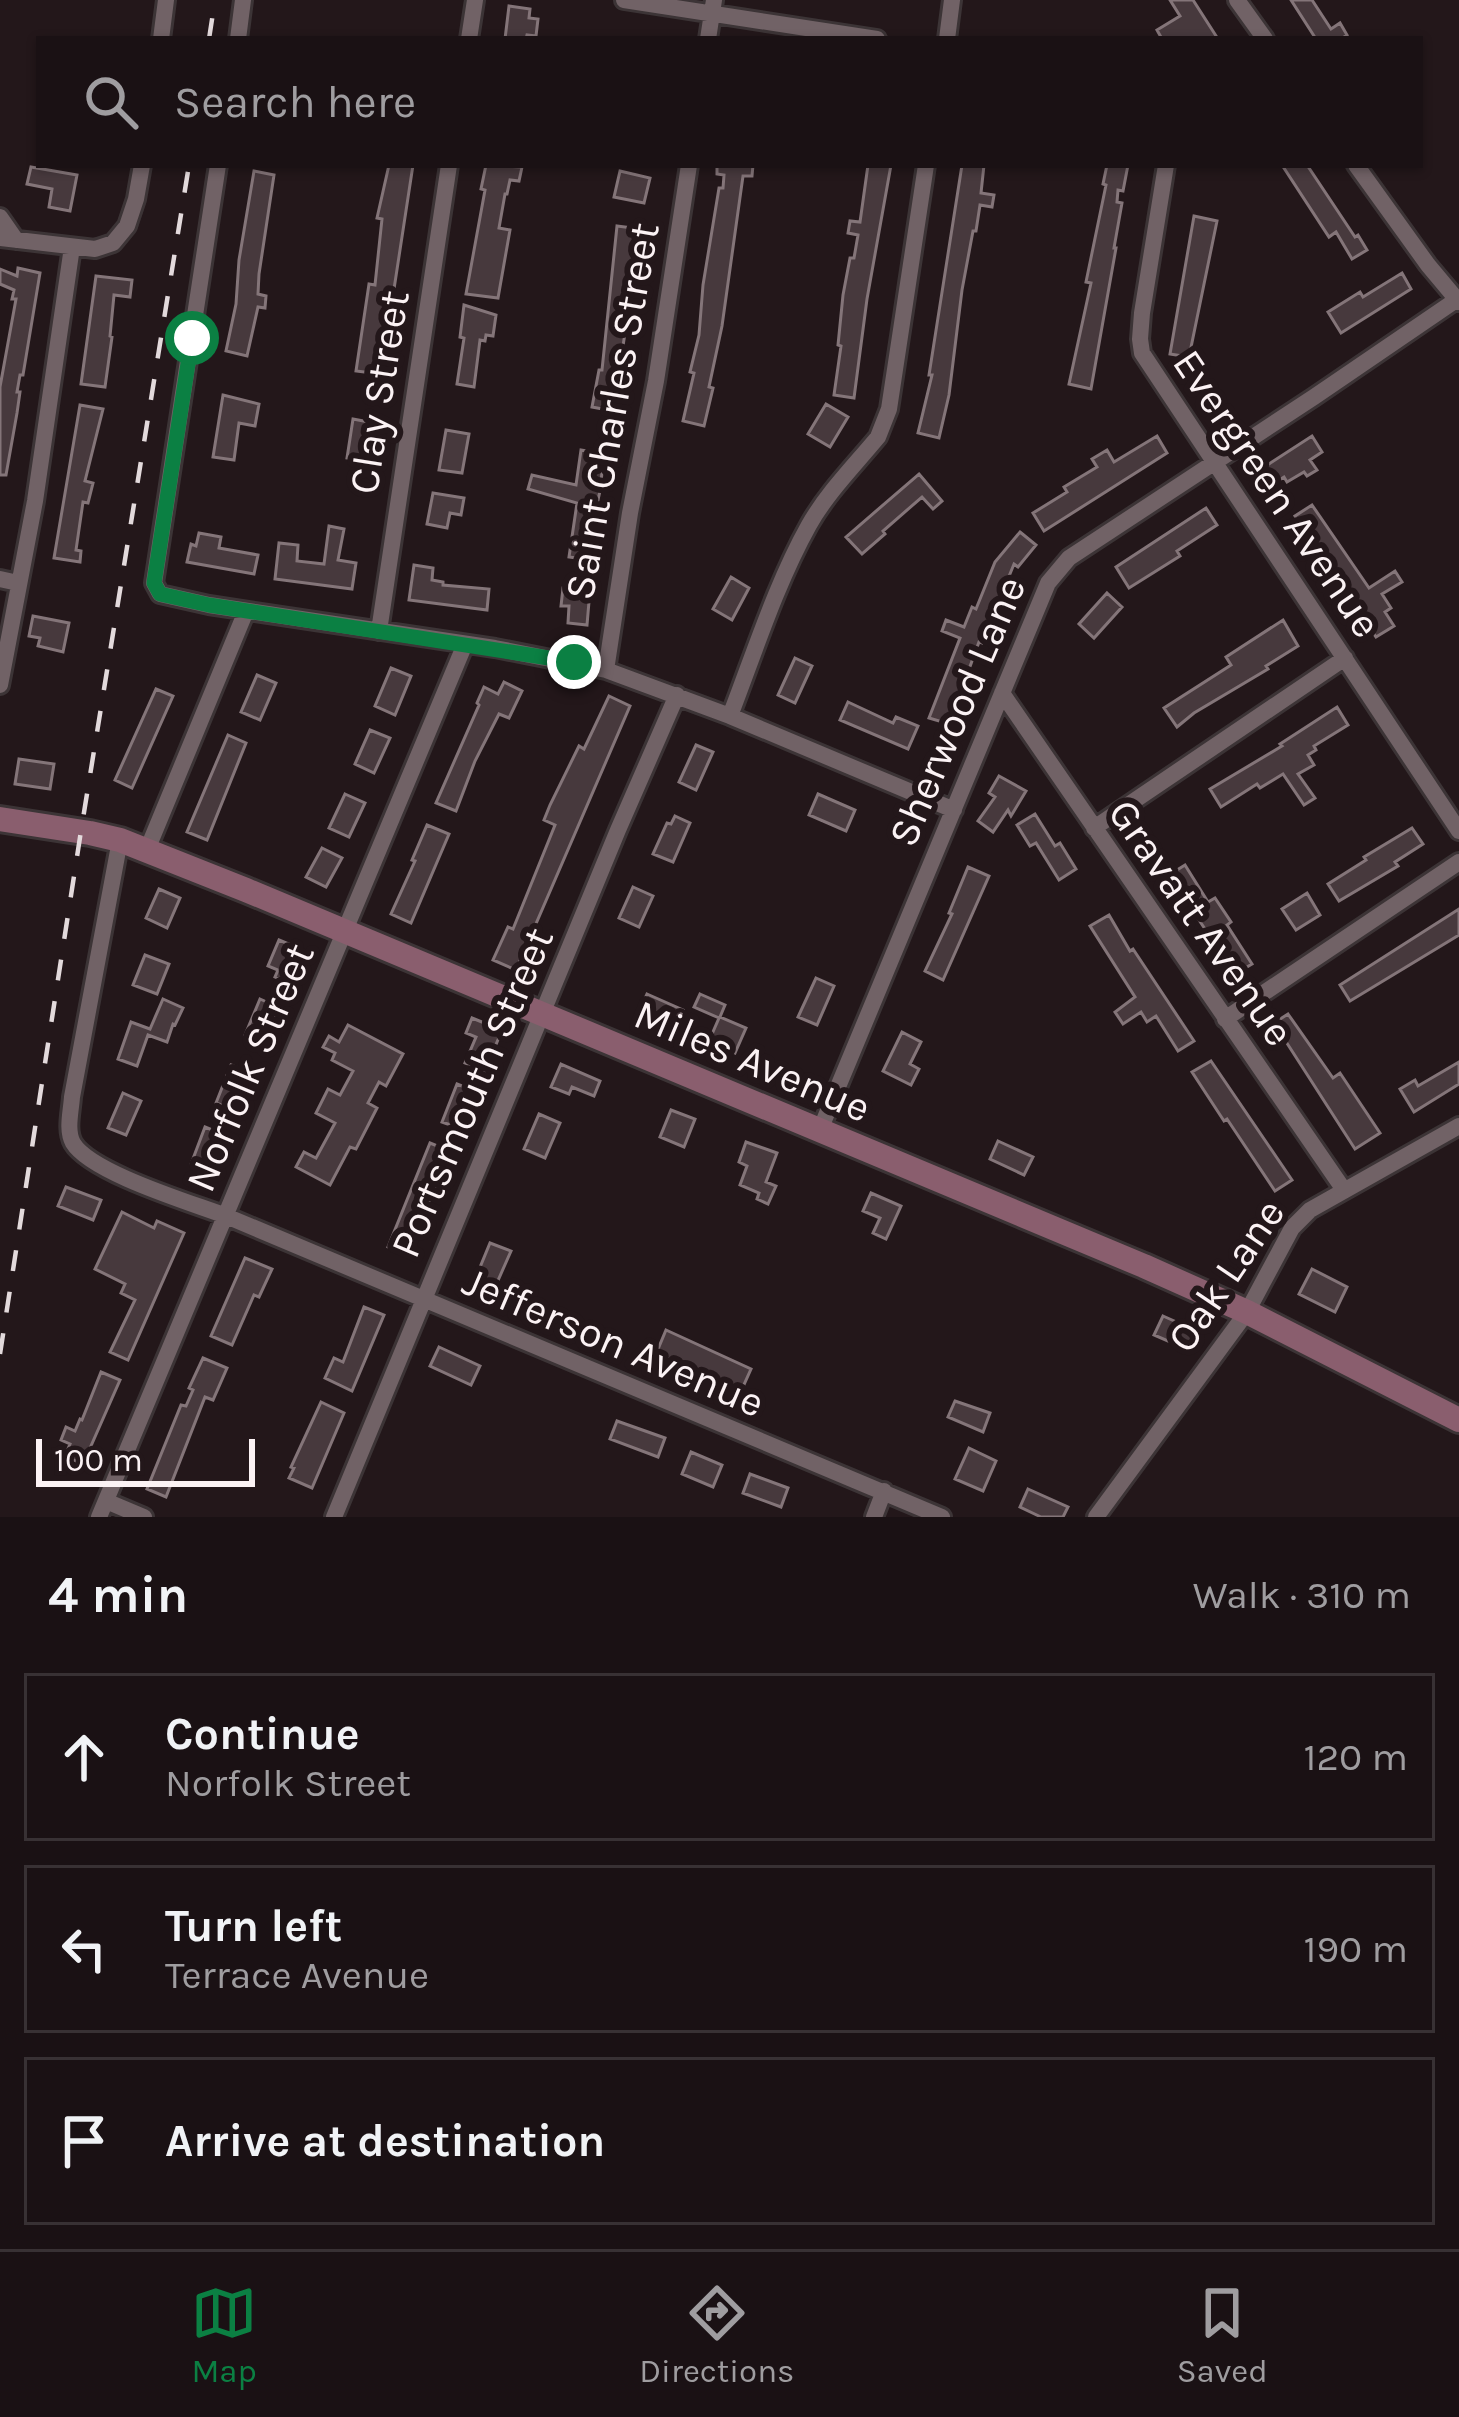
<!DOCTYPE html>
<meta charset="utf-8">
<style>
:root{--surface:#1a1114;--page:#271f22;--text:#f1f3f6;--muted:#9f9da0;--line:#383134;--accent:#0b8043}
body{margin:0;font-family:Karla,sans-serif;background:var(--page);color:var(--text)}
.scale{position:absolute;left:36px;bottom:30px;width:219px;box-sizing:border-box;padding-left:12px;border:6px solid #fbf2f4;border-top:0;font-size:33px;line-height:42px;white-space:nowrap;color:#fbf2f4;-webkit-text-stroke:9px #23171a;paint-order:stroke}
.stop{position:absolute;width:36px;height:36px;margin:-27px;border:9px solid #0b8043;border-radius:50%;background:#fff}
.stop.end{background:#0b8043;border-color:#fff;box-shadow:0 3px 12px #0008}
.list{margin:0;padding:0;list-style:none}
h2{display:flex;justify-content:space-between;align-items:center;height:156px;margin:0;padding:0 48px;font-size:51px}
h2 small{font-size:39px;font-weight:400;color:var(--muted)}
.list li{display:grid;grid-template-columns:78px 1fr auto;gap:36px;align-items:center;box-sizing:border-box;height:168px;margin:0 24px 24px;padding:0 24px;border:3px solid var(--line);border-radius:0px}
.list b{display:block;font-size:45px;white-space:nowrap}
.list p{margin:0;font-size:39px;white-space:nowrap;color:var(--muted)}
.list em{font-size:39px;font-style:normal;color:var(--muted)}
.icon{flex:none;width:66px;height:66px;fill:none;stroke:currentColor;stroke-width:2;stroke-linecap:round;stroke-linejoin:round}
.map{position:relative;flex:none;width:1459px;height:1517px;overflow:hidden}
.search{position:absolute;background:var(--surface);box-shadow:0 3px 9px #0004;left:36px;right:36px;top:36px;height:132px;display:flex;align-items:center;gap:30px;box-sizing:border-box;padding:0 42px;border-radius:0px;color:var(--muted);font-size:45px}
.sheet{height:732px;background:var(--surface)}
nav{display:flex;justify-content:space-around;align-items:center;box-sizing:border-box;height:168px;border-top:3px solid var(--line);background:var(--surface);font-size:33px;color:var(--muted)}
nav a{display:grid;justify-items:center;gap:6px}
nav .on{color:var(--accent)}
.map>svg:first-child{display:block}
.building{fill:#47393d;stroke:#847579;stroke-width:3}
.lines{fill:none;stroke-linecap:round;stroke-linejoin:round}
.street-casing{stroke:#3c3436;stroke-width:22}
.secondary-casing{stroke:#3c3436;stroke-width:30}
.street{stroke:#716266;stroke-width:16}
.secondary{stroke:#8a5e6e;stroke-width:24}
.rail{stroke:#e3dadc;stroke-width:4.5;stroke-dasharray:21 21;stroke-linecap:butt}
.route{stroke:#0b8043;stroke-width:15}
.labels{text-anchor:middle;stroke-width:12;stroke-linejoin:round;paint-order:stroke}
.street-label{font-size:42px;fill:#fbf2f4;stroke:#23171a}
</style>
<div class="map">
<svg width="1459" height="1517" viewBox="0 0 1459 1517">
<rect width="100%" height="100%" fill="#23171a"/>
<!-- building -->
<path class="building" d="M1170,0H1193L1218,39H1162L1157,30L1180,16Z
M1291,0H1312L1331,29L1340,23L1347,35L1341,39H1316Z
M509,6L530,9L529,18L538,19L536,36L527,35L526,39H505Z
M389,165H413L381,374L356,371L369,284L375,285L382,219L377,218Z
M486,165L522,167L519,181L510,180L507,194H505L499,228L510,230L498,298L466,294L485,190L481,189Z
M717,165H753L752,176H743L722,326L709,387L713,388L704,426L683,421L694,373L690,372L699,335L703,285L719,188H723L724,175L717,174Z
M868,165H891L867,299L854,398L834,395L841,346L838,345L843,295L850,258H854L858,235L848,233L850,221L860,222Z
M962,165H984L981,193L994,195L992,207L980,205L976,231H973L962,290L949,395L939,438L918,433L932,375H929Z
M1107,165H1128L1123,191L1118,190L1117,202L1122,203L1114,248H1116L1091,389L1069,384L1091,283L1086,282L1106,185L1103,184Z
M1282,165H1307L1355,237L1358,235L1367,250L1352,259L1336,232L1329,237Z
M31,167L77,175L70,211L49,207L52,189L27,184Z
M254,171L274,175L259,274L258,294L266,296L265,308L258,307L247,356L226,351L236,304L239,260Z
M620,171L650,178L644,203L614,197Z
M1194,216L1217,221L1189,357L1170,354Z
M617,226L641,229L613,411L592,407L599,370H602Z
M18,268L40,273L23,375H20L17,392H20L17,413L6,475H0V387L16,299H12L14,290L0,284V269L17,276Z
M1402,273L1411,289L1341,333L1328,312L1360,292L1363,297Z
M96,276L132,280L130,297L114,295L110,336L112,337L105,387L81,384Z
M464,305L496,315L493,336L486,335L485,341L480,340L474,387L457,384L464,338L460,337Z
M223,395L259,404L255,426L239,423L234,460L213,457Z
M826,404L848,417L830,447L808,434Z
M80,405L103,409L85,481L93,483L88,503L83,502L76,550L81,551L80,562L54,558Z
M353,419L374,423L369,461L347,458Z
M446,430L469,434L462,473L439,470Z
M1157,436L1167,453L1044,531L1033,513L1067,492L1064,487L1097,467L1092,459L1107,450L1114,462Z
M1312,436L1322,452L1310,460L1317,470L1307,476L1304,472L1287,482L1284,477L1265,489L1255,473Z
M581,450L604,454L600,491L591,531H595L591,560L569,557L577,503L528,489L532,475L576,485Z
M919,474L942,501L933,509L922,497L883,531L885,534L862,554L846,537Z
M433,493L464,498L461,515L450,513L447,528L427,524Z
M1312,505L1369,588L1395,571L1402,582L1382,594L1391,608L1385,612L1394,626L1376,637L1295,516Z
M1206,508L1217,525L1177,551L1180,556L1129,588L1116,567Z
M329,526L344,529L338,560L356,563L352,589L275,579L279,543L298,545L297,561L324,564Z
M1020,532L1036,545L1018,567L1014,564L982,643L979,642L949,724L929,718L960,638L942,631L946,620L964,627L972,607L976,609L995,562Z
M199,533L221,537L219,548L258,555L254,574L187,562L191,544L196,546Z
M414,565L433,568L432,580L443,582V585L489,589L487,610L409,600Z
M731,577L749,588L732,620L713,609Z
M563,588L590,590L587,625L568,623L569,606H561Z
M1107,593L1122,607L1094,638L1079,624Z
M33,616L69,623L63,652L38,646L40,638L29,636Z
M1283,620L1298,646L1266,666L1268,669L1194,713L1177,727L1164,708L1231,665L1226,657Z
M795,658L812,666L795,703L778,695Z
M391,668L411,676L395,715L375,706Z
M257,675L276,683L260,720L241,712Z
M504,682L522,691L509,718L499,714L475,761L456,811L436,803L479,705L477,703L484,687L498,694Z
M156,689L173,696L132,788L115,780Z
M609,696L630,706L516,970L493,960L508,927L513,929L555,825L544,820L550,805L579,746L584,749Z
M848,702L893,723L896,717L918,726L908,749L840,720Z
M1337,707L1348,725L1314,746L1316,750L1308,755L1314,765L1298,774L1315,798L1304,805L1283,774L1260,788L1257,784L1221,807L1210,789L1282,746L1280,744Z
M370,730L390,738L374,773L355,764Z
M228,735L246,743L207,840L187,832Z
M696,745L713,752L696,790L679,782Z
M19,759L54,764L50,789L15,784Z
M999,776L1026,791L1011,816L1008,810L993,832L978,821L995,797L989,793Z
M345,794L365,803L349,837L329,828Z
M818,794L855,810L846,831L809,815Z
M1035,814L1055,846L1060,843L1076,869L1059,880L1036,843L1030,846L1017,825Z
M675,816L690,823L673,862L653,854L667,823L671,824Z
M427,825L449,834L411,923L391,914L415,861L412,860Z
M1412,828L1423,844L1395,862L1398,866L1339,901L1328,884L1366,860L1364,857Z
M322,848L342,858L326,887L306,877Z
M1185,865L1208,902L1215,898L1231,922L1227,925L1252,964L1235,974L1169,875Z
M968,867L989,876L943,980L925,971L952,914L949,913Z
M633,887L653,896L639,927L619,918Z
M159,889L180,898L167,928L146,918Z
M1307,893L1320,915L1296,930L1282,909Z
M1459,909V935L1350,1001L1340,985Z
M1109,915L1130,951L1133,949L1194,1041L1178,1051L1156,1016L1147,1022L1141,1012L1123,1024L1115,1012L1135,997L1090,926Z
M279,940L301,949L287,982L275,977L278,970L268,966Z
M145,955L169,964L157,994L133,985Z
M816,978L834,986L817,1025L798,1017Z
M647,994L683,1010L675,1027L639,1012Z
M700,994L725,1005L720,1017L746,1028L735,1053L709,1041L719,1018L694,1007Z
M163,999L183,1008L175,1025L173,1024L167,1042L148,1035L137,1066L118,1059L131,1022L150,1029Z
M260,999L278,1007L263,1043L245,1035Z
M1288,1014L1333,1078L1340,1073L1380,1133L1355,1149L1274,1023Z
M472,1018L502,1030L485,1071L465,1063L476,1037L466,1033Z
M348,1025L403,1054L386,1086L379,1082L368,1103L377,1108L356,1149L350,1147L330,1185L296,1167L304,1152L316,1158L335,1123L316,1113L328,1089L340,1095L353,1071L332,1060L335,1053L323,1047L329,1036L339,1042Z
M902,1032L921,1042L910,1064L919,1069L911,1085L883,1071Z
M1211,1061L1292,1180L1275,1191L1227,1119L1224,1121L1192,1072Z
M1459,1062V1084L1414,1112L1400,1089L1415,1080L1418,1086Z
M561,1064L600,1081L594,1096L572,1087L569,1094L551,1087Z
M231,1065L251,1073L236,1110L216,1103Z
M457,1084L477,1092L462,1129L442,1122Z
M123,1093L141,1101L126,1135L108,1128Z
M671,1110L695,1119L684,1147L660,1137Z
M539,1114L560,1123L545,1158L524,1149Z
M205,1127L225,1135L211,1171L191,1164Z
M998,1141L1033,1157L1024,1175L990,1159Z
M746,1142L777,1153L766,1182L776,1186L768,1204L757,1199L759,1193L740,1185L747,1166L739,1162Z
M430,1143L450,1151L407,1255L388,1247Z
M66,1187L101,1200L93,1220L58,1206Z
M871,1193L901,1206L886,1239L873,1233L880,1218L863,1211Z
M122,1212L154,1228L157,1221L184,1233L128,1360L110,1352L135,1300L121,1293L125,1284L95,1269Z
M490,1243L511,1251L496,1285L476,1277Z
M245,1258L272,1269L259,1297L254,1295L232,1345L211,1336Z
M1312,1269L1347,1287L1335,1312L1299,1294Z
M364,1307L384,1315L352,1391L325,1378L334,1358L343,1362Z
M1163,1316L1199,1332L1191,1351L1154,1335Z
M666,1330L751,1369L742,1389L656,1354Z
M439,1347L480,1366L471,1385L430,1366Z
M203,1358L227,1368L213,1400L205,1397L166,1497L147,1489L181,1405L186,1406L193,1390L189,1388Z
M101,1372L120,1380L83,1464L65,1456L70,1444L61,1440L66,1427L75,1431L80,1419L82,1420Z
M955,1401L990,1413L983,1432L948,1417Z
M321,1402L344,1413L312,1488L289,1478L294,1468L291,1467Z
M617,1421L665,1438L658,1457L610,1439Z
M969,1448L996,1461L983,1491L955,1479Z
M691,1452L722,1465L713,1487L682,1474Z
M750,1474L788,1488L781,1507L743,1493Z
M1028,1489L1068,1507L1063,1517H1041L1020,1507Z"/>
<g class="lines">
<defs>
<path id="street" d="M624,0L877,39
M1237,0L1265,39
M161,39L166,0
M238,39L243,0
M469,39L475,0
M708,39L714,0
M947,39L952,0
M218,165L154,583L160,594L209,605L495,648L606,670L730,716L954,810
M1166,165L1142,313L1140,339L1142,353L1459,831
M1356,165L1428,265L1459,302
M0,217L16,240
M0,238L95,249L113,243L127,226L136,199L142,165
M0,579L18,583
M379,631L449,165
M606,670L630,513L656,381L689,165
M0,685L35,501L72,247
M1002,693L1344,1190
M730,716C754,654 776,584 809,525C827,493 854,466 878,437L889,409L926,165
M1094,828L1345,658
M120,840L72,1097C71,1112 66,1130 73,1143C91,1173 192,1203 226,1216L942,1517
M147,850L246,611
M1225,1019L1459,862
M820,1130L1048,583L1069,558L1314,397L1459,298
M106,1501L144,1517
M99,1517L465,644
M334,1517L618,830L677,695
M874,1517L884,1491
M1096,1517L1247,1312L1292,1228L1310,1210L1459,1126"/>
<path id="secondary" d="M0,819L90,833L120,840L246,890L1144,1266L1247,1312L1459,1420"/>
</defs>
<!-- street casing -->
<use href="#street" class="street-casing"/>
<!-- secondary casing -->
<use href="#secondary" class="secondary-casing"/>
<!-- street -->
<use href="#street" class="street"/>
<!-- secondary -->
<use href="#secondary" class="secondary"/>
<!-- rail -->
<path class="rail" d="M209,39L215,0
M0,1354L81,831L189,165"/>
</g>
<g class="lines">
<!-- route -->
<path class="route" d="M192,338L154,583L160,594L209,605L574,662"/>
</g>
<g class="labels">
<!-- street labels -->
<g class="street-label">
<text transform="translate(378 392) rotate(-81)" y="15">Clay Street</text>
<text transform="translate(611 411) rotate(-80)" y="15">Saint Charles Street</text>
<text transform="translate(1278 493) rotate(56)" y="15">Evergreen Avenue</text>
<text transform="translate(956 711) rotate(-67)" y="15">Sherwood Lane</text>
<text transform="translate(1202 922) rotate(55)" y="15">Gravatt Avenue</text>
<text transform="translate(753 1060) rotate(23)" y="15">Miles Avenue</text>
<text transform="translate(249 1067) rotate(-67)" y="15">Norfolk Street</text>
<text transform="translate(471 1092) rotate(-67)" y="15">Portsmouth Street</text>
<text transform="translate(1225 1275) rotate(-56)" y="15">Oak Lane</text>
<text transform="translate(614 1341) rotate(23)" y="15">Jefferson Avenue</text>
</g>
</g>
</svg>
<div class="scale">100 m</div>
<div class="stop" style="left:192px;top:338px"></div>
<div class="stop end" style="left:574px;top:662px"></div>
<div class="search"><svg class="icon" aria-label="search" viewBox="0 0 24 24"><circle cx="10" cy="10" r="6"/><path d="M15 15l6 6"/></svg>Search here</div>
</div>
<section class="sheet">
<h2>4 min<small>Walk · 310 m</small></h2>
<ul class="list">
<li><svg class="icon" aria-label="ahead" viewBox="0 0 24 24"><path d="M12 20V5M6 11l6-6 6 6"/></svg><div><b>Continue</b><p>Norfolk Street</p></div><em>120 m</em></li>
<li><svg class="icon" aria-label="left" viewBox="0 0 24 24"><path d="M17 20v-9H6M10 6l-5 5 5 5"/></svg><div><b>Turn left</b><p>Terrace Avenue</p></div><em>190 m</em></li>
<li><svg class="icon" aria-label="arrive" viewBox="0 0 24 24"><path d="M6 21V4h12l-3 4 3 4H6"/></svg><div><b>Arrive at destination</b></div></li>
</ul>
</section>
<nav>
<a class="on"><svg class="icon" aria-label="map" viewBox="0 0 24 24"><path d="M3 6l6-2 6 2 6-2v14l-6 2-6-2-6 2zM9 4v14M15 6v14"/></svg>Map</a>
<a><svg class="icon" aria-label="directions" viewBox="0 0 24 24"><path d="M12 3l9 9-9 9-9-9zM9 14v-3h6M13 9l2 2-2 2"/></svg>Directions</a>
<a><svg class="icon" aria-label="saved" viewBox="0 0 24 24"><path d="M7 4h10v16l-5-4-5 4z"/></svg>Saved</a>
</nav>
